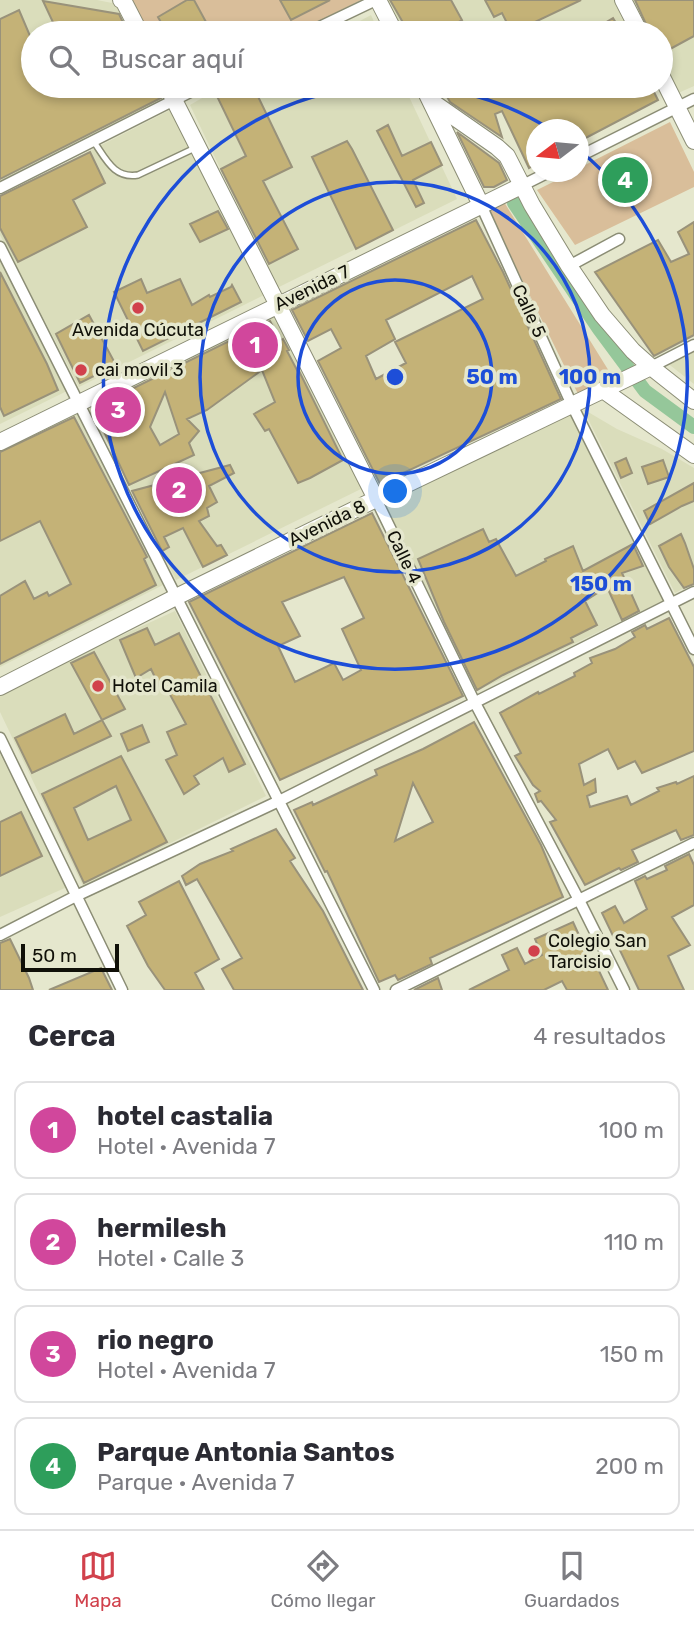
<!DOCTYPE html>
<html lang="es">
<meta charset="utf-8">
<style>
:root{--surface:#fff;--page:#f2f2f3;--text:#2b2b33;--muted:#7c7c81;--line:#e1e1e2;--accent:#d1414c}
body{margin:0;font-family:Rubik,sans-serif;background:var(--page);color:var(--text)}
.compass{position:absolute;left:526px;top:119px;width:63px;height:63px;border-radius:50%;background:var(--surface);box-shadow:0 4px 10px #0003;rotate:254deg}
.scale{position:absolute;left:21px;bottom:18px;width:98px;box-sizing:border-box;padding-left:7px;border:4px solid #101008;border-top:0;font-size:19px;line-height:24px;white-space:nowrap;color:#101008;-webkit-text-stroke:5px #e5e7cd;paint-order:stroke}
.you{position:absolute;left:396px;top:492px;width:24px;height:24px;margin:-18px;border:5px solid #fff;border-radius:50%;background:#1a73e8;box-shadow:0 0 0 10px #1a73e833}
.badge{display:grid;place-items:center;width:46px;height:46px;border-radius:50%;background:var(--accent);color:#fff;font-size:23px;font-weight:700}
.pin{position:absolute;translate:-50% -50%;border:4px solid #fff;box-shadow:0 2px 7px #0006}
.list{margin:0;padding:0;list-style:none}
h2{display:flex;justify-content:space-between;align-items:center;height:91px;margin:0;padding:0 28px;font-size:30px}
h2 small{font-size:23px;font-weight:400;color:var(--muted)}
.list li{display:grid;grid-template-columns:46px 1fr auto;gap:21px;align-items:center;box-sizing:border-box;height:98px;margin:0 14px 14px;padding:0 14px;border:2px solid var(--line);border-radius:14px}
.list b{display:block;font-size:26px;white-space:nowrap}
.list p{margin:0;font-size:23px;white-space:nowrap;color:var(--muted)}
.list em{font-size:23px;font-style:normal;color:var(--muted)}
.icon{flex:none;width:38px;height:38px;fill:none;stroke:currentColor;stroke-width:2;stroke-linecap:round;stroke-linejoin:round}
.map{position:relative;flex:none;width:694px;height:990px;overflow:hidden}
.search{position:absolute;background:var(--surface);box-shadow:0 4px 10px #0003;left:21px;right:21px;top:21px;height:77px;display:flex;align-items:center;gap:18px;box-sizing:border-box;padding:0 24px;border-radius:38px;color:var(--muted);font-size:26px}
.sheet{height:539px;background:var(--surface)}
nav{display:flex;justify-content:space-around;align-items:center;box-sizing:border-box;height:98px;border-top:2px solid var(--line);background:var(--surface);font-size:19px;color:var(--muted)}
nav a{display:grid;justify-items:center;gap:4px}
nav .on{color:var(--accent)}
.map>svg:first-child{display:block}
.built{fill:#daddbb}
.green{fill:#d9be9a}
.lines{fill:none;stroke-linecap:round;stroke-linejoin:round}
.canal{stroke:#95c79a;stroke-width:14}
.building{fill:#c4b277;stroke:#99927a;stroke-width:2;fill-rule:evenodd}
.lane-casing{stroke:#8b8d75;stroke-width:8}
.street-casing{stroke:#8b8d75;stroke-width:13}
.secondary-casing{stroke:#8b8d75;stroke-width:18}
.lane{stroke:#fff;stroke-width:5}
.street{stroke:#fff;stroke-width:10}
.secondary{stroke:#fff;stroke-width:16}
.ring{fill:none;stroke:#1d4ed8;stroke-width:3.5}
.poi-dot{fill:#d1414c;stroke:#e5e7cd;stroke-width:2.5}
.labels{text-anchor:middle;stroke-width:7;stroke-linejoin:round;paint-order:stroke}
.street-label{font-size:18px;fill:#101008;stroke:#e5e7cd}
.poi-label{font-size:18px;fill:#101008;stroke:#e5e7cd;text-anchor:start}
.centre{fill:#1d4ed8;stroke:#e5e7cd;stroke-width:3.5}
.ring-label{font-size:21px;text-anchor:middle;font-weight:bold;fill:#1d4ed8;stroke:#e5e7cd;stroke-width:7;stroke-linejoin:round;paint-order:stroke}
</style>
<div class="map">
<svg width="694" height="990" viewBox="0 0 694 990">
<rect width="100%" height="100%" fill="#e5e7cd"/>
<!-- built -->
<path class="built" d="M0,0H97L117,4L132,33H33V86H157L164,101L0,187Z
M386,0H617L635,33H403Z
M629,0H694V86L676,94L661,64V33H645Z
M371,15L379,33H336L347,28Z
M223,86H404L457,199L277,288L190,105Z
M174,108L266,294L79,387L0,235V197Z
M0,261L69,390L0,424Z
M271,305L365,487L176,580L85,397Z
M694,347V384L666,362Z
M75,403L163,585L0,667V442Z
M583,409L617,429L662,449L694,468V583L675,593Z
M573,412L664,600L477,691L385,503Z
M175,611L266,796L83,886L0,712V691Z
M0,754L67,887L0,917Z"/>
<!-- green -->
<path class="green" d="M131,0H361L296,33H150Z
M670,122L694,172V187L575,245L537,190L573,172H578L579,168Z
M504,202L612,376L578,394L489,212Z"/>
<g class="lines">
<!-- canal -->
<path class="canal" d="M514,203L599,329L645,391L694,427"/>
</g>
<!-- building -->
<path class="building" d="M187,0H194L212,33H167L158,17Z
M280,0H330L291,20Z
M390,0H451L462,20L444,30L445,33H409Z
M485,0H581L512,33L502,13L494,17Z
M635,0H694V36L661,54V33H650Z
M43,1L119,14L128,33H58Z
M19,10L33,43V86H157L161,98L0,179V19Z
M613,18L622,33H588Z
M223,86H253L292,167L263,181L298,249L269,264L221,169L246,156L214,90Z
M441,86H473L478,96L496,86H651L658,100L578,142V130H536V164L529,168L502,111L495,114L502,137L450,102Z
M388,125L402,156L431,142L442,165L413,180L424,203L416,207L377,131Z
M457,132L499,163L507,180L494,187H484Z
M347,141L352,149L393,230L356,249L312,157Z
M90,152L105,183L73,200L87,227L18,262L0,228V196Z
M218,211L228,229L200,242L190,224Z
M476,220L503,272L561,399L380,484L318,361L341,348L331,329L308,341L292,310ZM472,276L483,299L395,342L406,363L376,379L366,356L395,339L386,320Z
M694,222V335L654,356L595,272L658,240L671,262L689,254L678,232Z
M0,272L47,364L58,390L4,416L0,407Z
M141,279L147,293L180,279L192,305L209,295L210,297L231,287L232,285L241,302L143,351L114,292Z
M89,315L116,365L80,383L56,334Z
M270,321L280,341L283,339L289,350L287,351L298,372L299,371L343,460L310,478L298,483L269,429L265,431L254,414L275,402L262,370L207,410L187,419L199,431L189,443L194,455L129,485L93,408ZM165,392L179,434L160,445L150,427Z
M74,417L147,557L144,559L156,585L0,664V596L25,581L34,599L47,592L49,596L71,584L40,521L0,541V452Z
M626,458L632,473L621,478L615,463Z
M663,460L669,477L648,484L642,467Z
M230,465L234,473L209,486L217,502L207,508L209,516L199,521L217,546L221,545L227,555L203,567L183,528L164,537L169,547L162,551L132,491Z
M694,483V501L682,506L650,524L644,511Z
M372,513L463,696L280,780L189,602ZM344,577L364,618L342,629L361,670L343,680L334,663L295,682L278,646L300,636L282,602Z
M483,529L489,542L496,539L516,576L546,561L545,559L573,546L583,571L633,544L643,566L622,573L639,611L622,620L607,587L585,601L597,625L571,638L573,642L503,675L477,690L444,622L418,559Z
M681,534L685,543L694,569V584L684,588L669,567L659,546Z
M669,618L694,667V751L642,773L635,761L618,769L608,749L579,764L584,785L595,779L596,792L587,796L590,807L627,796L631,805L659,791L657,788L676,782L677,784L694,776V835L681,840L676,830L632,850L638,862L621,870L619,868L585,885L550,822L556,820L541,801L538,802L535,794L540,791L533,785L515,756L521,753L500,713L538,692L539,694L575,676L574,673L592,663L590,658L615,649L635,637L632,632L645,625L647,629Z
M147,628L155,645L179,633L245,764L229,772L223,758L194,776L199,784L184,794L166,760L177,755L167,732L186,724L167,689L161,690L151,669L136,678L120,640Z
M94,652L125,709L102,720L71,663Z
M65,714L74,734L102,720L111,736L32,773L15,738Z
M474,722L541,845L563,897L430,958L432,964L398,980L395,975L379,982L327,871L325,872L294,810L312,802L313,805L377,775L375,770L423,749ZM413,783L433,822L395,841Z
M142,725L149,742L128,751L121,734Z
M121,756L167,842L84,883L42,794ZM116,786L131,820L88,840L74,808Z
M21,812L42,856L0,876V822Z
M276,829L295,858L290,861L323,911L363,990H234L222,969L242,958L197,879L186,885L182,876L200,864L233,851L231,849Z
M689,854L694,865V905L672,917L690,945L668,956L684,990H639L602,913L615,906L624,923L647,909L635,881L645,876L647,879L667,870L665,866Z
M179,881L219,959L195,973L204,990H165L148,966L127,926L146,915L139,902Z
M573,922L589,957L592,956L608,990H567L562,981L544,990H469L509,970L502,955L517,948L525,964L542,955L535,939Z
M10,939L29,978L33,990H0V943Z
M101,968L112,990H49Z
M438,978L442,990H414Z"/>
<g class="lines">
<defs>
<path id="lane" d="M94,142C106,159 114,179 138,175L195,148"/>
<path id="street" d="M307,33L376,0
M578,157L694,99
M521,186L549,172
M0,188L202,86
M481,205L572,405L694,649
M0,247L374,990
M569,266L619,239
M651,367L694,345
M376,499L474,701L579,900L624,990
M0,738L122,990
M0,935L76,896L279,801L694,592
M396,990L694,843"/>
<path id="secondary" d="M121,0H123L140,33
M378,0L395,33
M623,0L640,33
M661,75L694,141
M167,86L376,499
M423,86L481,205
M431,101L497,147L507,156L532,205L569,266L602,315L633,351L651,367L694,401
M603,390L694,455
M0,442L521,186
M0,687L176,597L376,499L651,367"/>
</defs>
<!-- lane casing -->
<use href="#lane" class="lane-casing"/>
<!-- street casing -->
<use href="#street" class="street-casing"/>
<!-- secondary casing -->
<use href="#secondary" class="secondary-casing"/>
<!-- lane -->
<use href="#lane" class="lane"/>
<!-- street -->
<use href="#street" class="street"/>
<!-- secondary -->
<use href="#secondary" class="secondary"/>
</g>
<!-- distance rings -->
<g class="ring">
<circle cx="395" cy="377" r="97"/>
<circle cx="395" cy="377" r="195"/>
<path d="M418 86A292 292 0 0 1 550 129M579 150A292 292 0 1 1 372 86"/>
</g>
<!-- markers -->
<g class="poi-dot">
<circle cx="138" cy="308" r="7"/>
<circle cx="81" cy="370" r="7"/>
<circle cx="98" cy="686" r="7"/>
<circle cx="534" cy="951" r="7"/>
</g>
<g class="labels">
<!-- street labels -->
<g class="street-label">
<text transform="translate(312 288) rotate(-26)" y="6">Avenida 7</text>
<text transform="translate(529 311) rotate(65)" y="6">Calle 5</text>
<text transform="translate(327 523) rotate(-26)" y="6">Avenida 8</text>
<text transform="translate(404 557) rotate(64)" y="6">Calle 4</text>
</g>
<!-- poi labels -->
<g class="poi-label">
<text x="138" y="336" text-anchor="middle">Avenida Cúcuta</text>
<text x="95" y="376">cai movil 3</text>
<text x="112" y="692">Hotel Camila</text>
<text x="548" y="947">Colegio San<tspan x="548" dy="21">Tarcisio</tspan></text>
</g>
</g>
<circle cx="395" cy="377" r="10" class="centre"/>
<g class="ring-label">
<text x="492" y="384">50 m</text>
<text x="590" y="384">100 m</text>
<text x="601" y="591">150 m</text>
</g>
</svg>
<svg class="compass" viewBox="-18 -18 36 36"><path d="M0-13l5 13h-10z" fill="#e53935"/><path d="M0 13l5-13h-10z" fill="#7c7c81"/></svg>
<div class="scale">50 m</div>
<div class="you"></div>
<div class="pin badge" style="left:255px;top:345px;background:#d1479c">1</div>
<div class="pin badge" style="left:179px;top:490px;background:#d1479c">2</div>
<div class="pin badge" style="left:118px;top:410px;background:#d1479c">3</div>
<div class="pin badge" style="left:625px;top:180px;background:#2e9e5b">4</div>
<div class="search"><svg class="icon" aria-label="search" viewBox="0 0 24 24"><circle cx="10" cy="10" r="6"/><path d="M15 15l6 6"/></svg>Buscar aquí</div>
</div>
<section class="sheet">
<h2>Cerca<small>4 resultados</small></h2>
<ul class="list">
<li><span class="badge" style="background:#d1479c">1</span><div><b>hotel castalia</b><p>Hotel · Avenida 7</p></div><em>100 m</em></li>
<li><span class="badge" style="background:#d1479c">2</span><div><b>hermilesh</b><p>Hotel · Calle 3</p></div><em>110 m</em></li>
<li><span class="badge" style="background:#d1479c">3</span><div><b>rio negro</b><p>Hotel · Avenida 7</p></div><em>150 m</em></li>
<li><span class="badge" style="background:#2e9e5b">4</span><div><b>Parque Antonia Santos</b><p>Parque · Avenida 7</p></div><em>200 m</em></li>
</ul>
</section>
<nav>
<a class="on"><svg class="icon" aria-label="map" viewBox="0 0 24 24"><path d="M3 6l6-2 6 2 6-2v14l-6 2-6-2-6 2zM9 4v14M15 6v14"/></svg>Mapa</a>
<a><svg class="icon" aria-label="directions" viewBox="0 0 24 24"><path d="M12 3l9 9-9 9-9-9zM9 14v-3h6M13 9l2 2-2 2"/></svg>Cómo llegar</a>
<a><svg class="icon" aria-label="saved" viewBox="0 0 24 24"><path d="M7 4h10v16l-5-4-5 4z"/></svg>Guardados</a>
</nav>
